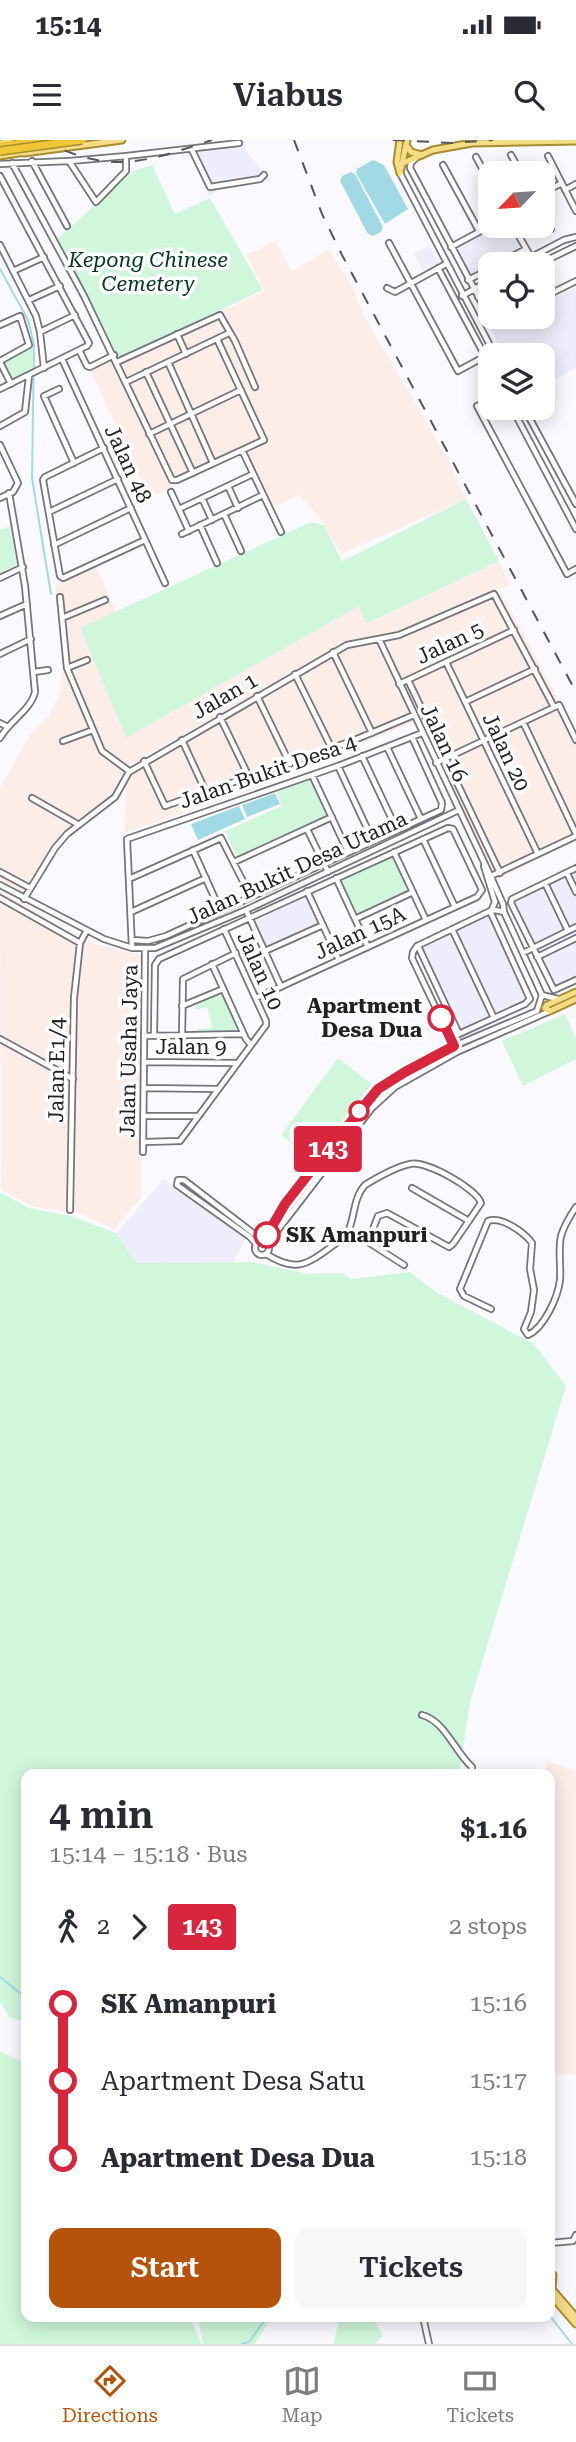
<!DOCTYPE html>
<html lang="en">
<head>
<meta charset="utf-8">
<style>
  :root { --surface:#fff; --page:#f7f7f7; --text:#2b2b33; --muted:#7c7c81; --line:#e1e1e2; --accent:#b45309 }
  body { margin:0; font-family:"Roboto Serif",serif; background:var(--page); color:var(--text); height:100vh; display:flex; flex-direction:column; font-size:26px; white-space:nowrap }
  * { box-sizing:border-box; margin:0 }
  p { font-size:23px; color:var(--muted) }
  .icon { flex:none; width:38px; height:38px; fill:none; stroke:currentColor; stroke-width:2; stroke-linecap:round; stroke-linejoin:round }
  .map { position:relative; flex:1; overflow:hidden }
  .side { position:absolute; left:21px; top:1629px; width:534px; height:553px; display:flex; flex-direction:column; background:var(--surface); border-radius:14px; box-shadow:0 4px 18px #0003 }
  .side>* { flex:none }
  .badge { padding:0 14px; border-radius:5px; font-size:24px; line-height:46px }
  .needle { width:46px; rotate:245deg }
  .tools { position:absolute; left:478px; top:21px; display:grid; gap:14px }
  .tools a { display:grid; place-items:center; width:77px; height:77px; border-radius:14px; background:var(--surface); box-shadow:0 4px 18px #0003; font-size:35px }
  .map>.badge { position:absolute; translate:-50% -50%; box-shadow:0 0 0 4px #fff }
  .legs { display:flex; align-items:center; gap:10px; height:77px; padding:0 28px; font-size:23px }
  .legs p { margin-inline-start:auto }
  .summary { display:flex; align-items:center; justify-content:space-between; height:119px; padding:0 28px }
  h1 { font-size:38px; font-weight:600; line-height:52px }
  .button { display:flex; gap:14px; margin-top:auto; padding:14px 28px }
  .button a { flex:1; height:80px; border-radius:14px; background:var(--accent); color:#fff; font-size:28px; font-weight:600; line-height:80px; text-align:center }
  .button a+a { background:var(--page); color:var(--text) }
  ul { padding:0 28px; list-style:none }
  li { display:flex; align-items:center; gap:24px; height:77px; font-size:26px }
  li i { display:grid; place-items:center; width:10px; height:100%; margin:0 9px; background:currentColor }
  li i::after { content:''; width:18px; height:18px; margin:-9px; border:5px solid; border-radius:50%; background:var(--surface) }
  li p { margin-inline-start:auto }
  li:first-child i { background:linear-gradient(#0000 50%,currentColor 0) }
  li:last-child i { background:linear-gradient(currentColor 50%,#0000 0) }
  .status { display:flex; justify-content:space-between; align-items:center; height:49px; padding:0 35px; background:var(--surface); direction:ltr }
  .status svg { height:19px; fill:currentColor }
  header { display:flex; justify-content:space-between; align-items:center; height:91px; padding:0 28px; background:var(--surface); font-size:32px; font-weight:600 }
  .tab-bar { display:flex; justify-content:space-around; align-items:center; height:98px; border-top:2px solid var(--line); background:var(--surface); font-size:19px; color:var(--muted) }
  .tab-bar a { display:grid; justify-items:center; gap:4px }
  .tab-bar .selected { color:var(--accent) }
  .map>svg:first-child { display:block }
  .built { fill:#ededfb }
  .industrial { fill:#fcede7 }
  .green { fill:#d0f7db }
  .water { fill:#a1dae5 }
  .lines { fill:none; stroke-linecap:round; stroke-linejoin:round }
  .stream { stroke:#a1dae5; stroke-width:2 }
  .minor-casing { stroke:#74747a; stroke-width:8 }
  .major-casing { stroke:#a78d2f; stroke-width:9 }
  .highway-casing { stroke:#a78d2f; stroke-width:10 }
  .minor { stroke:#fff; stroke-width:4.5 }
  .major { stroke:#f5dd86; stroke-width:5 }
  .highway { stroke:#efc735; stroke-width:7 }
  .rail { stroke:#555558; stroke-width:2; stroke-dasharray:12 12; stroke-linecap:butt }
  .highway-bridge-casing { stroke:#a78d2f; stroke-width:10; stroke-linecap:butt }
  .highway-bridge { stroke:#efc735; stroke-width:7 }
  .line-1-casing { stroke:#fff; stroke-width:16 }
  .line-1 { stroke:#d7263d; stroke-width:10 }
  .stop-1-dot { fill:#fff; stroke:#d7263d; stroke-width:3.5 }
  .labels { text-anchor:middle; stroke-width:7; stroke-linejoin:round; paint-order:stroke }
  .park-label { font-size:21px; font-style:italic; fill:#02371c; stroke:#fff }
  .street-label { font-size:21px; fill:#212124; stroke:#fff }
  .stop-label { font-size:21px; font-weight:bold; fill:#212124; stroke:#fff; text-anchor:end }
</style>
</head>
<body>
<div class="status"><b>15:14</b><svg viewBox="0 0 49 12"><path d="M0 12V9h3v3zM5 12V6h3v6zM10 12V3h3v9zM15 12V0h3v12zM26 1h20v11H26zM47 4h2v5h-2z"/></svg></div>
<header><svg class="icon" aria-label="menu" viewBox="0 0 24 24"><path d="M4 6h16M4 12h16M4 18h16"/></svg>Viabus<svg class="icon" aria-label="search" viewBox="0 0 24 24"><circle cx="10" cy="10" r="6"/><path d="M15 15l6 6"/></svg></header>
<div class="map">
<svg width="576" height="2204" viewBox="0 0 576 2204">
  <rect width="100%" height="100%" fill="#fafafe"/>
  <!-- built -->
  <path class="built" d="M244,1L246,3L245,10L271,41L218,51L209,56L189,13L194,8Z
    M490,84L515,86L528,109L501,124H490V130L468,142L449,106Z
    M430,106L440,126L425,134L414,113Z
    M576,147V228L543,246L542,215H504L490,188L514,177H542L543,163Z
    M576,730V837L556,846L552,845L513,759Z
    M307,755L320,783L265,808L253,780Z
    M493,773L533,857L532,865L459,900L417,810Z
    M164,1039L246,1099L233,1122L136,1123L116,1093Z"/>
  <!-- industrial -->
  <path class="industrial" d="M275,101L292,131L329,109L354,149L363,174L446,315L466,359L341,414L323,383L300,355L274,367L247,313L149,358L91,231L265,151L246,115Z
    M499,421L511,444L401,492L349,500L129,626L118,640L111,655L94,671L64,691L52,706L23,753L0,740V648L30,595L48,577L60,554L63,528L55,446L96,426L116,472L80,489L126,598L359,466L367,484Z
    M501,453L576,591V701L497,740L420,579L247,652L124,693L126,646L134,630L354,504L404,498Z
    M0,751L88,802L142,815V1057L114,1089L80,1074L31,1066L1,1050Z
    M547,1621L576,1631V1935L550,1933V1634H546Z"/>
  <!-- green -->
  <path class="green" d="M152,25L175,74L210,58L263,150L119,218L57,99L133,31Z
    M33,208L32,230L12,240L4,223Z
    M466,359L499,421L366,484L359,466L126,598L80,488L311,382L324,385L342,421Z
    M10,386L17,424L0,433V390Z
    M309,638L327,676L237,718L225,691L282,666L276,650Z
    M394,712L413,752L355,779L336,738Z
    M216,855L223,856L238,892L198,894L197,889L212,888L208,868L196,869L195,866Z
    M565,874L576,898V919L523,946L502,901Z
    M338,918L378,949L315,1023L281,995Z
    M0,1052L29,1068L71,1076L116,1093L136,1123L253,1122L308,1134L343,1133L351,1139L410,1132L436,1152L534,1204L566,1246L470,1562L459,1634H26V1882L9,1877L0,1862Z
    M0,1911L26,1924V2177H190L201,2203L200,2204H0Z
    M198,2177H272L255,2204H203Z
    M340,2177H372L383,2196L374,2204H333Z"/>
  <!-- water -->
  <path class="water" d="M373,20L384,25L408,69L385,84L356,33L357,29Z
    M351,32L355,34L383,87L381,92L373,96L368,94L340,41L342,36Z
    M275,653L280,664L247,677L242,665Z
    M239,666L245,679L198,700L191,684Z"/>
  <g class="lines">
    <!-- stream -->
    <path class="stream" d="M0,129L28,180L34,205L32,338L51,454
      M0,1837L26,1858
      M550,2176L572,2204
      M242,2204L249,2202L267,2177"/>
    <!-- minor casing -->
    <g class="minor-casing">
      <path id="minor" d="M192,10L210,47L260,39L264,35
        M511,15L521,33
        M548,16L576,71
        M476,17L490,43
        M415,19L411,23L410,28L493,184L506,177
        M32,21L67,86
        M70,21L126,16
        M12,23L84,156L172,340H177L264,300L217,199
        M0,24L69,21L96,62L126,31V16L239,3
        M443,25L479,91
        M400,33L495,215
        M0,36L89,203L87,206L0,249
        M565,50L576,44
        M542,53L562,43
        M542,74L551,89
        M513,86L531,117
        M389,103L458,231L493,212
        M0,105L36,176L40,192L44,228
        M451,107L490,86
        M498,124L526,109
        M518,124L564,100L576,97
        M539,124L576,106
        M438,128L485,216
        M13,131L44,117
        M468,140L490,129
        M387,148L395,152L446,124
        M462,156L490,140
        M478,157L490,150
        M542,158L576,141
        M29,160L60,146
        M0,185L20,176L29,205L0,221
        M40,192L75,175
        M177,194L186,214
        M79,210L87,226L90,227L114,215
        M62,219L165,443
        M0,222L11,244
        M117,222L220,175L235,201L255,247
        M168,222L213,323
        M146,232L193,333
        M126,242L229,193
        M59,249L44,256L74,323
        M490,260L477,266L567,434L576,429
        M512,268L576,389
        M524,268L576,364
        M0,286L25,272L29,236
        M149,294L241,250
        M0,305L18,343L13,352L0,358
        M104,308L45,337L43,340L60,436L63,438L145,400
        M242,310L281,392
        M228,346L238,368
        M171,352L189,391
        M202,358L212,380
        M179,369L253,334
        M49,372L118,339
        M224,374L241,411
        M200,385L217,423
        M182,394L263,355
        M54,405L131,368
        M0,438L23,427
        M60,457L67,528L102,611L129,631
        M0,476L27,464
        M62,478L105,460
        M379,499L491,737L503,764L504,772L542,855L558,859
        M333,512L372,593
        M0,514L31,499
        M446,522L538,714
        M67,528L87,520
        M34,532L48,530
        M295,534L332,609
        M408,540L500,733
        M399,544L514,490
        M257,556L290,624
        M465,562L535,529
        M220,577L249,637
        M523,582L576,694
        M0,583L6,586
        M0,598C9,581 31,570 35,552L25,446L9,353
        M182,600L206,652
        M63,601L93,590
        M387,607L421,679
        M362,616L397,690
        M144,621L165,666L352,601L414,575
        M436,623L559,565L576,600
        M338,626L373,701
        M312,635L348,712
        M32,658L79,685
        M307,689L328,732
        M423,699L455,767
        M193,710L220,770
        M394,712L426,780
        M234,722L332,677
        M484,726L495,762L491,771
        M576,728L512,759L511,763L554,850L576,840
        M0,732L30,748
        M567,733L576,752
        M491,736L576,696
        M336,738L368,807
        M129,739L221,698L251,757
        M545,743L568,791
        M0,745L104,799L132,808H155L246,770L459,670
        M307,751L339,820
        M0,758L80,803
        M24,759L55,708L67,694L115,657L129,632L347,505L399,495L494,454L554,567
        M246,770L281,847
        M131,772L206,738
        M355,779L413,752
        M452,789L494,878
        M132,800L148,801L166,796L441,670L442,663L412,597
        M417,806L413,812L412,818L451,900
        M417,806L490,771L495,770L504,772
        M418,806L459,894
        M132,808L127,699L338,626L422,593
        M265,811L323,785
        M523,813L576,787
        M537,817L576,798
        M212,824L246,899L251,905
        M182,866L223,849
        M537,871L542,855
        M144,896L243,894
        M154,896L155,825L159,819L448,688L453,689L482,750L477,757L256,858
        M182,896L183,839L236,813
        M450,898L525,864L530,859L490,771
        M0,899L73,939
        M144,922L237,923
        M144,948L217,949
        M144,976H197
        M144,1002L180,1001L266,885V881L224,789
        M143,1012L145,810
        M412,1048L469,1081
        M70,1070L74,858L80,803L86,792
        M263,1100L285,1064L339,994L378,949L405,931L454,906L537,871
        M255 1108a7 7 0 1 1 14 0a7 7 0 1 1-14 0Z
        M268,1103L372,968L395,947L457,912L550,871
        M256,1104L250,1097L177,1045L178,1040H184L262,1100
        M266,1114C295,1132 305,1126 331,1107C337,1102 345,1098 348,1092C355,1077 353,1058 365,1045C378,1037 396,1027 410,1024C426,1020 477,1049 481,1063L453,1104L449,1107L387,1073L378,1076L368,1102L404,1125
        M491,1169L464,1156L460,1149L488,1081C501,1076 524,1092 532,1103L530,1129L534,1150L531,1172L524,1189L528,1195C544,1188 558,1157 560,1140C561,1125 558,1110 561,1096C564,1086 570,1076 576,1067
        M422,1575C445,1581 455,1612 472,1627L471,1634
        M550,2103L573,2101L576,2095
        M423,2177L429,2204"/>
    </g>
    <!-- major casing -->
    <g class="major-casing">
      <path id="major" d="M1,3L10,0
        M406,5L411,12L422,15
        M24,13L122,0
        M0,16L25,12
        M403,23L433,10L472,3L576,1
        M400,33L407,0
        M400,33L397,22L400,0
        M576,852L547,865L545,868L550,871L576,859
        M550,2147L576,2177
        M552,2149L553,2135
        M550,2154L576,2184"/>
    </g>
    <!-- highway casing -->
    <g class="highway-casing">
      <path id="highway" d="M0,6L44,0"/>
    </g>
    <!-- minor -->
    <use href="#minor" class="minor"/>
    <!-- major -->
    <use href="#major" class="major"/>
    <!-- highway -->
    <use href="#highway" class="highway"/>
    <!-- rail -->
    <path class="rail" d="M43,0C110,36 145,22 212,0
      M294,0L322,74L342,115L576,552
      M393,0L452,3L493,0"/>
    <!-- highway-bridge casing -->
    <g class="highway-bridge-casing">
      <path id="highway-bridge" d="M0,11L82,0"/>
    </g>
    <!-- highway-bridge -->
    <use href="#highway-bridge" class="highway-bridge"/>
  </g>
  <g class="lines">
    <!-- line-1 casing -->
    <g class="line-1-casing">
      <path id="line-1" d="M267,1095L285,1064L310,1032L378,949L405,932L454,906L441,878"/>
    </g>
    <!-- line-1 -->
    <use href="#line-1" class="line-1"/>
  </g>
  <!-- markers -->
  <g class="stop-1-dot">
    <circle cx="441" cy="878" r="12"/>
    <circle cx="359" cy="971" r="9"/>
    <circle cx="267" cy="1095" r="12"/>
  </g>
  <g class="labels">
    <!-- park labels -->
    <g class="park-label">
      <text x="148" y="127">Kepong Chinese<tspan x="148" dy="24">Cemetery</tspan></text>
    </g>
    <!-- street labels -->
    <g class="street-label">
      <text transform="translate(128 324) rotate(65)" y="7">Jalan 48</text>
      <text transform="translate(450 503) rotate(-25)" y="7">Jalan 5</text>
      <text transform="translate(225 556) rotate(-30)" y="7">Jalan 1</text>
      <text transform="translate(444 603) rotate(65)" y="7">Jalan 16</text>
      <text transform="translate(506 612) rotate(65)" y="7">Jalan 20</text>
      <text transform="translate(268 632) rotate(-19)" y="7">Jalan Bukit Desa 4</text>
      <text transform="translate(297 728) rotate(-25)" y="7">Jalan Bukit Desa Utama</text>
      <text transform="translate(360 793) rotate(-25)" y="7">Jalan 15A</text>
      <text transform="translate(260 831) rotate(66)" y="7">Jalan 10</text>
      <text x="191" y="914">Jalan 9</text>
      <text transform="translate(129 911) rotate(-89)" y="7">Jalan Usaha Jaya</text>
      <text transform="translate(57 930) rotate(-89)" y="7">Jalan E1/4</text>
    </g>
    <!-- stop labels -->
    <g class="stop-label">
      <text x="422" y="873">Apartment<tspan x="422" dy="24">Desa Dua</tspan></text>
      <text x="286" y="1102" text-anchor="start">SK Amanpuri</text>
    </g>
  </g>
</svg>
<div class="tools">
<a><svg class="needle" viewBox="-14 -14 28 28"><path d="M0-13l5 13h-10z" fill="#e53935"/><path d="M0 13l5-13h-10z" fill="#7c7c81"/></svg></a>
<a><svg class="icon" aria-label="locate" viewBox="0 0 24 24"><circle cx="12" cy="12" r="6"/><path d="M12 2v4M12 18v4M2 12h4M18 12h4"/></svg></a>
<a><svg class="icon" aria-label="layers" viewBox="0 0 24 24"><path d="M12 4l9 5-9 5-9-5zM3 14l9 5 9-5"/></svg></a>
</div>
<b class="badge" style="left:328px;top:1009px;background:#d7263d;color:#fff">143</b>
<section class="side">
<div class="summary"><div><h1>4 min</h1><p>15:14 – 15:18 · Bus</p></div><b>$1.16</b></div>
<div class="legs"><svg class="icon" aria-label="walk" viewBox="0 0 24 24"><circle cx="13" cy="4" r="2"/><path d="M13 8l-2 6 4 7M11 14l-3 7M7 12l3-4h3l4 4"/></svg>2<svg class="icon" aria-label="forward" viewBox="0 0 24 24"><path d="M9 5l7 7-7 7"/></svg><b class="badge" style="background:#d7263d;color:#fff">143</b><p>2 stops</p></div>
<ul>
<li><i style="color:#d7263d"></i><b>SK Amanpuri</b><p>15:16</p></li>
<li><i style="color:#d7263d"></i><span>Apartment Desa Satu</span><p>15:17</p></li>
<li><i style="color:#d7263d"></i><b>Apartment Desa Dua</b><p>15:18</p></li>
</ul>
<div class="button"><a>Start</a><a>Tickets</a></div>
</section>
</div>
<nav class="tab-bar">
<a class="selected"><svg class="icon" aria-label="directions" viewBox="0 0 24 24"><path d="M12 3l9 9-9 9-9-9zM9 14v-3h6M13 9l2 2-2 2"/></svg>Directions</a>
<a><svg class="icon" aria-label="map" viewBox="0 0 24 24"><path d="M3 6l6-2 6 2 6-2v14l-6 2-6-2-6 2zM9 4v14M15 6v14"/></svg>Map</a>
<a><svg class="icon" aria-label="tickets" viewBox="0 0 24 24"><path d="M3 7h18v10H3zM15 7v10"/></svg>Tickets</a>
</nav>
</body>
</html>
